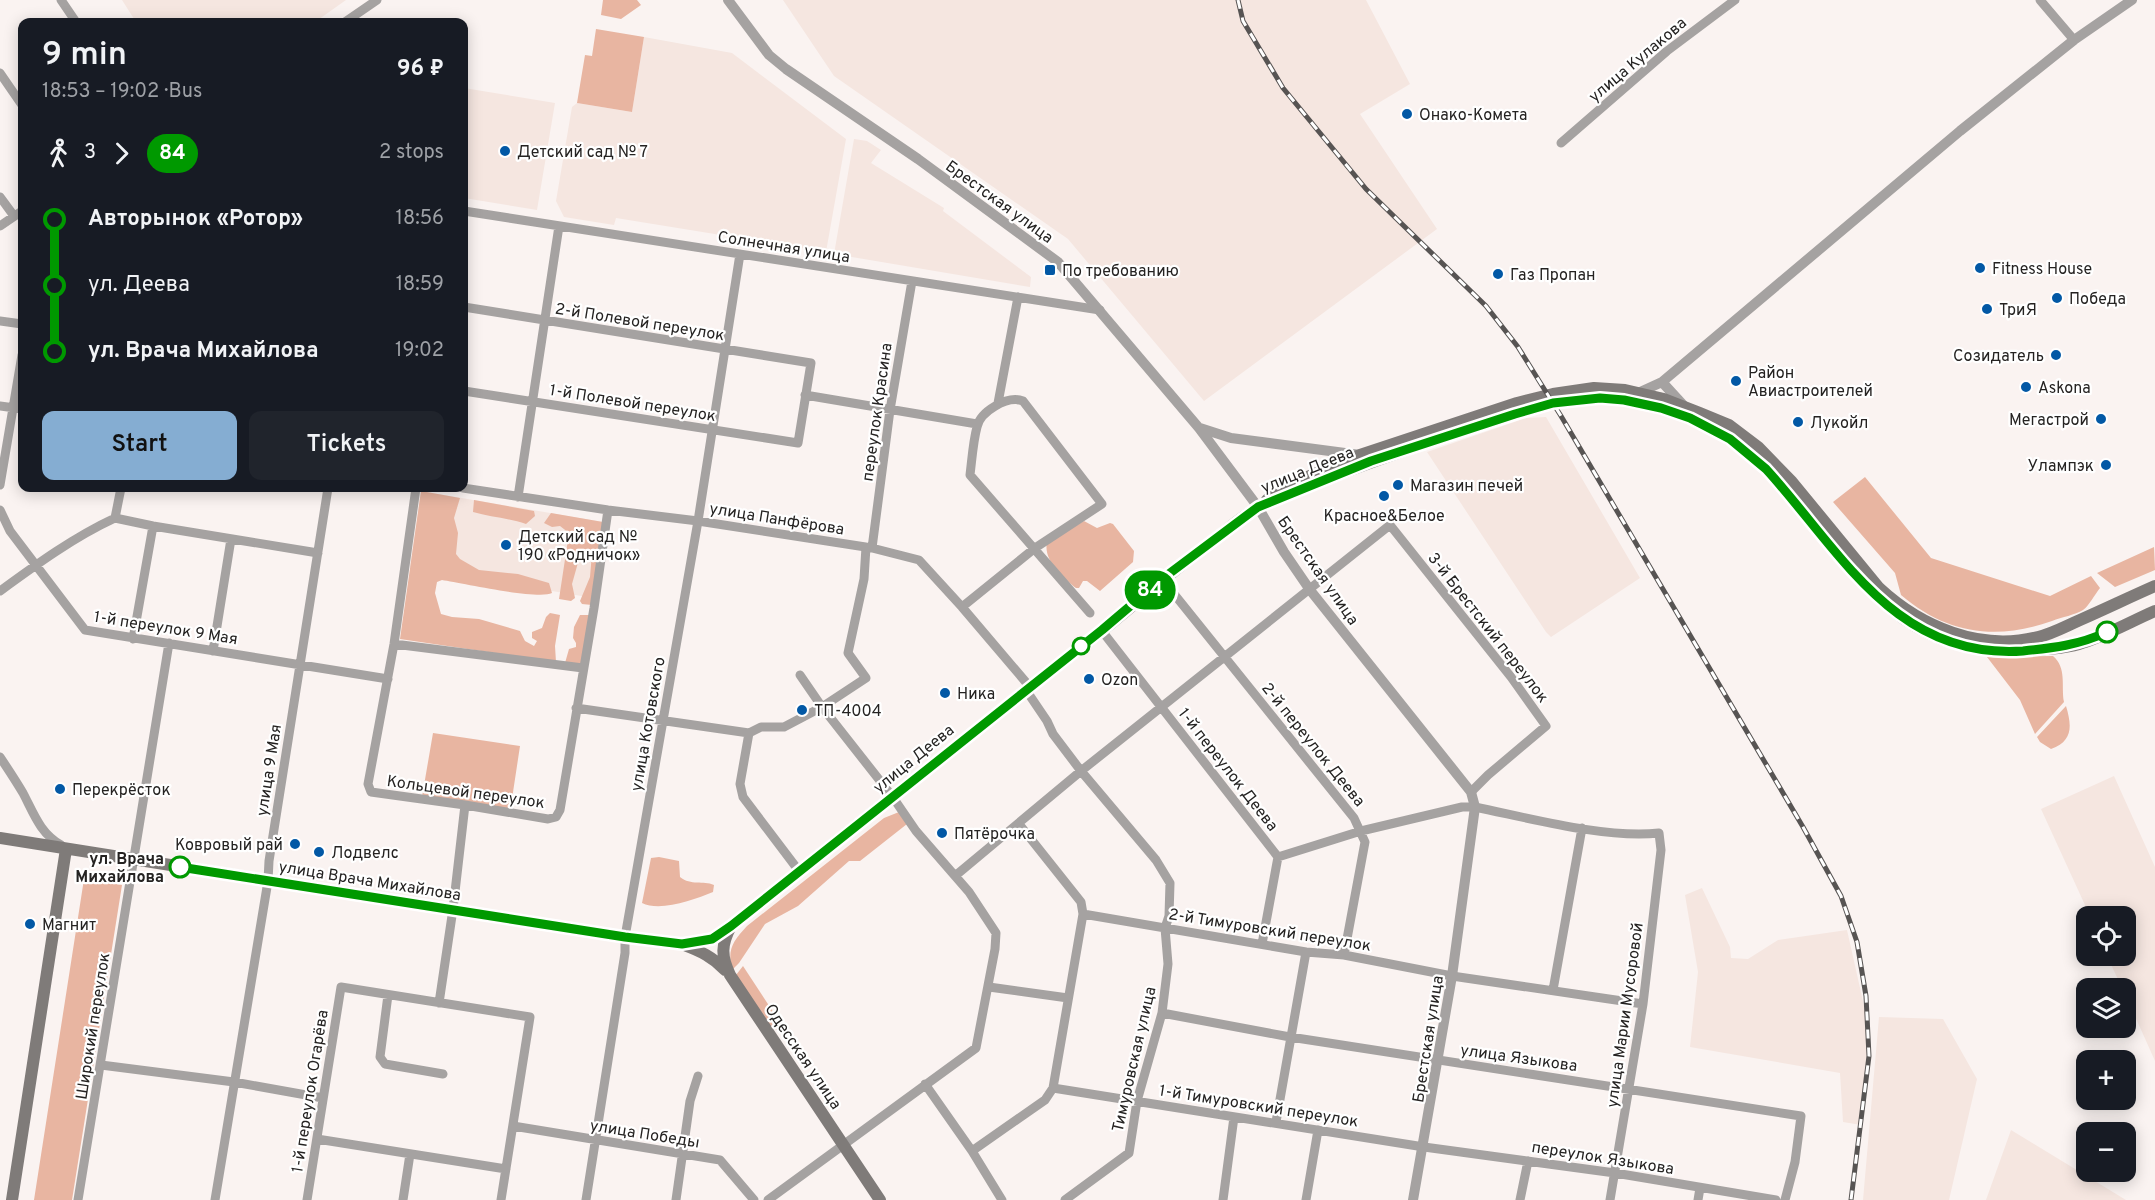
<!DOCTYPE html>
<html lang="en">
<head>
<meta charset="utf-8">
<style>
  :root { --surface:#171b24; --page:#20242c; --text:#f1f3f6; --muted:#9ea1a6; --accent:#85add2 }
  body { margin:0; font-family:Overpass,sans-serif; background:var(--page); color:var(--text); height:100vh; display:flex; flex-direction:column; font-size:22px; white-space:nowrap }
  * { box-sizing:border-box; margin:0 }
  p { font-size:20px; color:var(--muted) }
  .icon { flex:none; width:33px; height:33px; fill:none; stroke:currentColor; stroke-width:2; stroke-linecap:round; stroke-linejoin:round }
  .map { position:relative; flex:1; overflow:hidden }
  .sheet { position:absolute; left:18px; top:18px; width:450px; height:474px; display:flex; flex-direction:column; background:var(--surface); border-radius:12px; box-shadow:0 3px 15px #0003 }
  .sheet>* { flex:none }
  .badge { padding:0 12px; border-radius:20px; font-size:21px; line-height:39px }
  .controls { position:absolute; left:2076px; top:906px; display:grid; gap:12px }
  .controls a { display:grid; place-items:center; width:60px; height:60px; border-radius:12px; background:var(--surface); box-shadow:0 3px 15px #0003; font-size:30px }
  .map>.badge { position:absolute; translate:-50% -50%; box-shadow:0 0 0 3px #fff }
  .legs { display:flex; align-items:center; gap:9px; height:66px; padding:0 24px; font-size:20px }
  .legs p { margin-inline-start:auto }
  .overview { display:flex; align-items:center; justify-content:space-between; height:102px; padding:0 24px }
  h1 { font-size:33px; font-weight:600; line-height:45px }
  .action { display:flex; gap:12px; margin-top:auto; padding:12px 24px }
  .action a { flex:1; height:69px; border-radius:12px; background:var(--accent); color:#111; font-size:24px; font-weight:600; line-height:69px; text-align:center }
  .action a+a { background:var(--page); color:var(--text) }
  ul { padding:0 24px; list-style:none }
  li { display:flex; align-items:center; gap:21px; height:66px; font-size:22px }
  li i { display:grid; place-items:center; width:9px; height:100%; margin:0 8px; background:currentColor }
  li i::after { content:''; width:15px; height:15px; margin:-8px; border:4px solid; border-radius:50%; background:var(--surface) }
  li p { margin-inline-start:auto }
  li:first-child i { background:linear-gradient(#0000 50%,currentColor 0) }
  li:last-child i { background:linear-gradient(currentColor 50%,#0000 0) }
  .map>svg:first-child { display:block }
  .built { fill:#f5e6e0 }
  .green { fill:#e8b5a1 }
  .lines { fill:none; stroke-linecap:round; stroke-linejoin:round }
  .minor { stroke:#a5a2a1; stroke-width:9 }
  .tertiary { stroke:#a5a2a1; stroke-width:10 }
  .secondary { stroke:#7f7b79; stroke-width:12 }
  .rail-casing { stroke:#575453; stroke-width:5 }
  .rail { stroke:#fff; stroke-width:3; stroke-dasharray:9; stroke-linecap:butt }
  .line-1-casing { stroke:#fff; stroke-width:14 }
  .line-1 { stroke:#090; stroke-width:9 }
  .poi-dot { fill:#0258a5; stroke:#fff; stroke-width:2 }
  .stop-1-dot { fill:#fff; stroke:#090; stroke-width:3 }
  .labels { text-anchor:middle; stroke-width:4.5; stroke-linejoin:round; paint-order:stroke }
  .street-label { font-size:16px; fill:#252322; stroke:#fff }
  .poi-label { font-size:16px; fill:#252322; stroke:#fff; text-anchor:start }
  .stop-label { font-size:16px; font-weight:bold; fill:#252322; stroke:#fff; text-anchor:end }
</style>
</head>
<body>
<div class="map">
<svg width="2155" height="1200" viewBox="0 0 2155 1200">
  <rect width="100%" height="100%" fill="#faf3f1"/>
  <!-- built -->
  <path class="built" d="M122,0H346L315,22H136Z
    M783,0H1366L1410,84L1360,114L1437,229L1204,401L1068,239L834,76Z
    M644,37L732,53L846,139L826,252L616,218L614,225L564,217L556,201L572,107L577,103L632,112Z
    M464,88L555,103L537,210L464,198Z
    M854,139L867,141L881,150L871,163L944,208L943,211L1031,277L1030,287L834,254Z
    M1546,417L1640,578L1551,637L1546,632L1427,452L1526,418Z
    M421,491L603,522L593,598L410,567Z
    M2114,776L2155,867V1061L2126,996V988H2122L2107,956H2126V916H2090L2041,809Z
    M1702,888L1730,947L1731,958L1748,959L1778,940L1847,930L1869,1028L1861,1125L1843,1122L1840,1073L1690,1047L1698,972L1685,895Z
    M1879,1017L1943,1019L1977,1079L1949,1200H1863Z
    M2011,1130L2126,1200H1986Z"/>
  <!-- green -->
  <path class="green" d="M603,0H637L641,5L621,19L601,15Z
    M596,29L644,37L632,112L577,103L585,55L592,56Z
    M1865,477L1931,558L2050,596L2091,576L2100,588C2095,594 2089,606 2083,610C2075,615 2062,617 2052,621C1996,641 1947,634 1901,595L1895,573L1833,502Z
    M421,491L460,498L454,518L458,533L456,554L460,559L479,570L518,574L549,583L552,593C538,600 461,583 442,580L437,582L435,593L441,614L452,617L479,619L520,631L525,641L534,646L537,641L532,638V632L542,628L546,617L550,613L560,615L555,646L556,662L400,639Z
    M474,500L534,511L535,516L526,524C509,518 490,517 473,512Z
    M551,513L603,522L592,605L582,604L580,601L590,577L592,553L581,552L572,584L575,598L571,601L559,599L569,533L560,526L552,527L544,523Z
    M1084,521L1097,528L1110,523L1113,524L1134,551L1133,562L1100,591L1087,581H1083L1079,588H1076C1062,577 1043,560 1047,542Z
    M2154,547L2155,570L2115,587L2097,573Z
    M580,615H590L583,666L565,663L569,649L576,647V643L573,638L574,627Z
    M2053,656C2067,668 2061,686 2064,702L2035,734L2020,700L1987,657Z
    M2066,706C2072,726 2073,741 2051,749L2040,742L2037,737Z
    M433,733L520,746L510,812L422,797Z
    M899,812L907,824L860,861H849L798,906L765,924L739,963L732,970C727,949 733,941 747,926L884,818Z
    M659,857L679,861L680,877C691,886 703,880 714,885L713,892C694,900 660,912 642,903L651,858Z
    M84,879L122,885L72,1200H34Z
    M743,966L783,1027L778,1030L771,1028L736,975Z"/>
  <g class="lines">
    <!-- minor -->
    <path class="minor" d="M61,0L76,22
      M2040,0L2074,40
      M345,22L377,0
      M0,73L22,105
      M1561,143L1667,51L1735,0
      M0,197L14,216
      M464,211L1100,310
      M0,226L22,211
      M464,307L811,363L798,443L464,391
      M0,321L22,324
      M805,395L977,424
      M998,403L1018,297
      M0,406L22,409
      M0,485L22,355
      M416,488L394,644L368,784L371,792L465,805L548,819L556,817L560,810L594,608L608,510
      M463,488L608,510L698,521L872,548L919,560L962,607L1030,687
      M518,497L559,226
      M0,510L10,531L85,630L388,679
      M115,518L153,526L318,553
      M115,518L121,488
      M872,548L890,410L912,281
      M1162,579L1354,818L1365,842L1344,955
      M0,591C37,564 74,537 115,518
      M962,607L1035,548L1102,504L1023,401C1007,395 980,412 977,427C973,442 972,459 970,475L1090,613
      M1102,631L1278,857L1262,944
      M133,639L153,526
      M394,644L583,668
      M213,651L231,539
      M1026,690L1047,721L1053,734L1081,771L1156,860L1170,883L1169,916L1165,928L1168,964L1162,1013L1137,1101L1129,1153L1065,1200
      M576,708L749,733
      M749,733L761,727H784L822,707L866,678L848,653L864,579L866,547
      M749,733L740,784L743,797L799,871
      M0,757C8,769 16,781 23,793C34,814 40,833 61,845
      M1278,857L1361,831L1462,807H1475C1529,818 1606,839 1659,833L1661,850L1643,1004L1610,1200
      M955,876L1081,771L1390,525L1511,677L1546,726L1488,775L1471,792
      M1083,914L1306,952L1344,955L1452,976L1643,1004
      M989,987L1068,998
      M1553,990L1582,828
      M388,995L380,1057L385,1064L443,1074
      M439,1003L453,909L465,805
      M1162,1013L1290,1037L1801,1116L1795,1162L1785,1200
      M101,1065L234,1082L323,1098
      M925,1084L972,1151L1002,1200
      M1053,1088L1424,1147L1615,1173L1776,1200
      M1276,1122L1306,952
      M513,1126L720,1160L754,1200
      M317,1139L506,1169
      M972,1151L1045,1100L1053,1088L1083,914L1081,902L1019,824
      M78,1200L169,643
      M215,1200L268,881L269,861L328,488
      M307,1200L341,987L530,1017L501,1200
      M403,1200L410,1154
      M586,1200L625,953V937L698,521L740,254
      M676,1200L690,1101L698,1076
      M768,1200L976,1048L995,949L996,933L969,892L916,831L892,796L822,707L800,675
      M1223,1200L1234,1117
      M1306,1200L1318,1130
      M1520,1200L1528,1161
      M1698,1200L1700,1188"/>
    <!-- tertiary -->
    <path class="tertiary" d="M728,0L769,55L786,69L918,159L1058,262L1199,428L1258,507L1284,552L1310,590L1471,792L1475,807L1452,976L1413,1200
      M1662,382L1684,406
      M1638,393L1662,382L1960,131L2074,40L2132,0
      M1200,428L1231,438L1360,455"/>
    <!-- secondary -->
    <path class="secondary" d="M1267,500L1281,488L1360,455L1517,403L1553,394L1594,388L1625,390L1664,399L1700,413L1729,425L1758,447L1792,482L1879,588C1921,627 1980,652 2038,637C2052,634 2066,626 2080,620C2105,609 2130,597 2155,586
      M0,838L625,937L682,944L712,939L731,926C854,826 979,728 1103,630C1140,600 1176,568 1215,539C1228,529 1241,517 1256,509C1270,500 1287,496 1303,489C1352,468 1402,451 1454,434C1501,418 1551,397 1601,398C1662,399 1726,428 1768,471C1848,554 1890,661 2027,650C2046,649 2067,649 2085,642C2109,634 2132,621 2155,611
      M731,926C721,945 721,956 730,975L880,1200
      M684,945C700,951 713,957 725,970
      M12,1200L66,849"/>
    <!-- rail casing -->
    <g class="rail-casing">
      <path id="rail" d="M1238,0L1243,21L1283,88L1366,189L1486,306L1518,347L1561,416L1803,827L1841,896L1857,942L1866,996L1869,1056L1851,1200"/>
    </g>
    <!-- rail -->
    <use href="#rail" class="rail"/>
  </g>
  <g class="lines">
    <!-- line-1 casing -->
    <g class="line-1-casing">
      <path id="line-1" d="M180,867L625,937L682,944L712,939L731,926L1102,630L1162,579L1258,507L1371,461L1515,414L1553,403L1600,398L1624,400L1661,408L1690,418L1730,439L1766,469C1840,550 1895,660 2023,651C2053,648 2079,645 2107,632"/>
    </g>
    <!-- line-1 -->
    <use href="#line-1" class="line-1"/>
  </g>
  <!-- markers -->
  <g class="poi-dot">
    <circle cx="1407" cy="114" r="6"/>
    <circle cx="505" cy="151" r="6"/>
    <circle cx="1980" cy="268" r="6"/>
    <rect x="1044" y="264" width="12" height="12" rx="3"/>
    <circle cx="1498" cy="274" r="6"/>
    <circle cx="2057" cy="298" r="6"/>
    <circle cx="1987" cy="309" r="6"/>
    <circle cx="2056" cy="355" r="6"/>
    <circle cx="1736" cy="381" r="6"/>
    <circle cx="2026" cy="387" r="6"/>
    <circle cx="2101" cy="419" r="6"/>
    <circle cx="1798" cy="422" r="6"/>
    <circle cx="2106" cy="465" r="6"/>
    <circle cx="1398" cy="485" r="6"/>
    <circle cx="1384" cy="496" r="6"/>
    <circle cx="506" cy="545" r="6"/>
    <circle cx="1089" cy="679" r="6"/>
    <circle cx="945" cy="693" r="6"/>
    <circle cx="802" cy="710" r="6"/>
    <circle cx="60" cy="789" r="6"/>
    <circle cx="942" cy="833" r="6"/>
    <circle cx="295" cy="844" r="6"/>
    <circle cx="319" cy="852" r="6"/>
    <circle cx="30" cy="924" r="6"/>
  </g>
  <g class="stop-1-dot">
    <circle cx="2107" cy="632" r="10"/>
    <circle cx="1081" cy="646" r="8"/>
    <circle cx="180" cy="867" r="10"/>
  </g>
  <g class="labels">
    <!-- street labels -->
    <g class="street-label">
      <text transform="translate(1637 59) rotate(-40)" y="6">улица Кулакова</text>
      <text transform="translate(1000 201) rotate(36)" y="6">Брестская улица</text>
      <text transform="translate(784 246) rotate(9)" y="6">Солнечная улица</text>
      <text transform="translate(640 321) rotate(9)" y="6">2-й Полевой переулок</text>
      <text transform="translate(633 402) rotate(9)" y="6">1-й Полевой переулок</text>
      <text transform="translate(876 412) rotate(-82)" y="6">переулок Красина</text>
      <text transform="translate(1307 469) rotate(-22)" y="6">улица Деева</text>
      <text transform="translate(777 518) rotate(9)" y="6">улица Панфёрова</text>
      <text transform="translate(1319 570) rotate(55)" y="6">Брестская улица</text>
      <text transform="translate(166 627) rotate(9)" y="6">1-й переулок 9 Мая</text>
      <text transform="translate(1489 627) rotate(52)" y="6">3-й Брестский переулок</text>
      <text transform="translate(647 724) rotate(-80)" y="6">улица Котовского</text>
      <text transform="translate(1314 744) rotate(51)" y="6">2-й переулок Деева</text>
      <text transform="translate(913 758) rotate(-39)" y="6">улица Деева</text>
      <text transform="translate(1229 769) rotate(52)" y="6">1-й переулок Деева</text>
      <text transform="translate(268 770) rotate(-81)" y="6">улица 9 Мая</text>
      <text transform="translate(466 791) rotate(8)" y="6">Кольцевой переулок</text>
      <text transform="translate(370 880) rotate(9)" y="6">улица Врача Михайлова</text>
      <text transform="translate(1270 929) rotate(9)" y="6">2-й Тимуровский переулок</text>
      <text transform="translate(1624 1015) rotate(-82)" y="6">улица Марии Мусоровой</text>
      <text transform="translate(92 1026) rotate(-81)" y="6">Широкий переулок</text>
      <text transform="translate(1427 1039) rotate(-81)" y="6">Брестская улица</text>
      <text transform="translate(804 1056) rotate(56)" y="6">Одесская улица</text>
      <text transform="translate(1519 1057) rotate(8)" y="6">улица Языкова</text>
      <text transform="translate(1133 1059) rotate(-77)" y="6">Тимуровская улица</text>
      <text transform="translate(309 1091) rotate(-81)" y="6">1-й переулок Огарёва</text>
      <text transform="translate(1259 1105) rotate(9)" y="6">1-й Тимуровский переулок</text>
      <text transform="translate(645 1133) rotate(9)" y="6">улица Победы</text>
      <text transform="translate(1603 1157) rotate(9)" y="6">переулок Языкова</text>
    </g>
    <!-- poi labels -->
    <g class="poi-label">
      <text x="1419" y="120">Онако-Комета</text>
      <text x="517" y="157">Детский сад № 7</text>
      <text x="1992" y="274">Fitness House</text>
      <text x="1062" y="276">По требованию</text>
      <text x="1510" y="280">Газ Пропан</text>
      <text x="2069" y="304">Победа</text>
      <text x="1999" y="315">ТриЯ</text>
      <text x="2044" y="361" text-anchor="end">Созидатель</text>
      <text x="1748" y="378">Район<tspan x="1748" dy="18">Авиастроителей</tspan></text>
      <text x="2038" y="393">Askona</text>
      <text x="2089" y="425" text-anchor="end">Мегастрой</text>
      <text x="1810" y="428">Лукойл</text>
      <text x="2094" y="471" text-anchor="end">Улампэк</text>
      <text x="1410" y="491">Магазин печей</text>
      <text x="1384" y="521" text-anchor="middle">Красное&amp;Белое</text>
      <text x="518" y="542">Детский сад №<tspan x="518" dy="18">190 «Родничок»</tspan></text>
      <text x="1101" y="685">Ozon</text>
      <text x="957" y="699">Ника</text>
      <text x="814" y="716">ТП-4004</text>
      <text x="72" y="795">Перекрёсток</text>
      <text x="954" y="839">Пятёрочка</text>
      <text x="283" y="850" text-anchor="end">Ковровый рай</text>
      <text x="331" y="858">Лодвелс</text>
      <text x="42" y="930">Магнит</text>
    </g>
    <!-- stop labels -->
    <g class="stop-label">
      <text x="164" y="864">ул. Врача<tspan x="164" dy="18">Михайлова</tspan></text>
    </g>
  </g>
</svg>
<div class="controls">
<a><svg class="icon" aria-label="locate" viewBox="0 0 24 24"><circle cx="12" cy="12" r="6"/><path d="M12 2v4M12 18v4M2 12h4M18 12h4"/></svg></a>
<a><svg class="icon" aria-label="layers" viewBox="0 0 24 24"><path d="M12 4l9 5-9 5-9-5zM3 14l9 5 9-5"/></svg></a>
<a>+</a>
<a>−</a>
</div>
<b class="badge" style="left:1150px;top:590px;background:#090;color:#fff">84</b>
<section class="sheet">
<div class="overview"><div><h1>9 min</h1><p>18:53 – 19:02 · Bus</p></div><b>96 ₽</b></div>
<div class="legs"><svg class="icon" aria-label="walk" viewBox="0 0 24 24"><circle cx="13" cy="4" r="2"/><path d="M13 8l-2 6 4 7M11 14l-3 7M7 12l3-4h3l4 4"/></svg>3<svg class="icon" aria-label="forward" viewBox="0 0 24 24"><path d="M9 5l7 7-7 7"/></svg><b class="badge" style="background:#090;color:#fff">84</b><p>2 stops</p></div>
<ul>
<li><i style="color:#090"></i><b>Авторынок «Ротор»</b><p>18:56</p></li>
<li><i style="color:#090"></i><span>ул. Деева</span><p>18:59</p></li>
<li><i style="color:#090"></i><b>ул. Врача Михайлова</b><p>19:02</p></li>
</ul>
<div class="action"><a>Start</a><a>Tickets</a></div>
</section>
</div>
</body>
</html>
